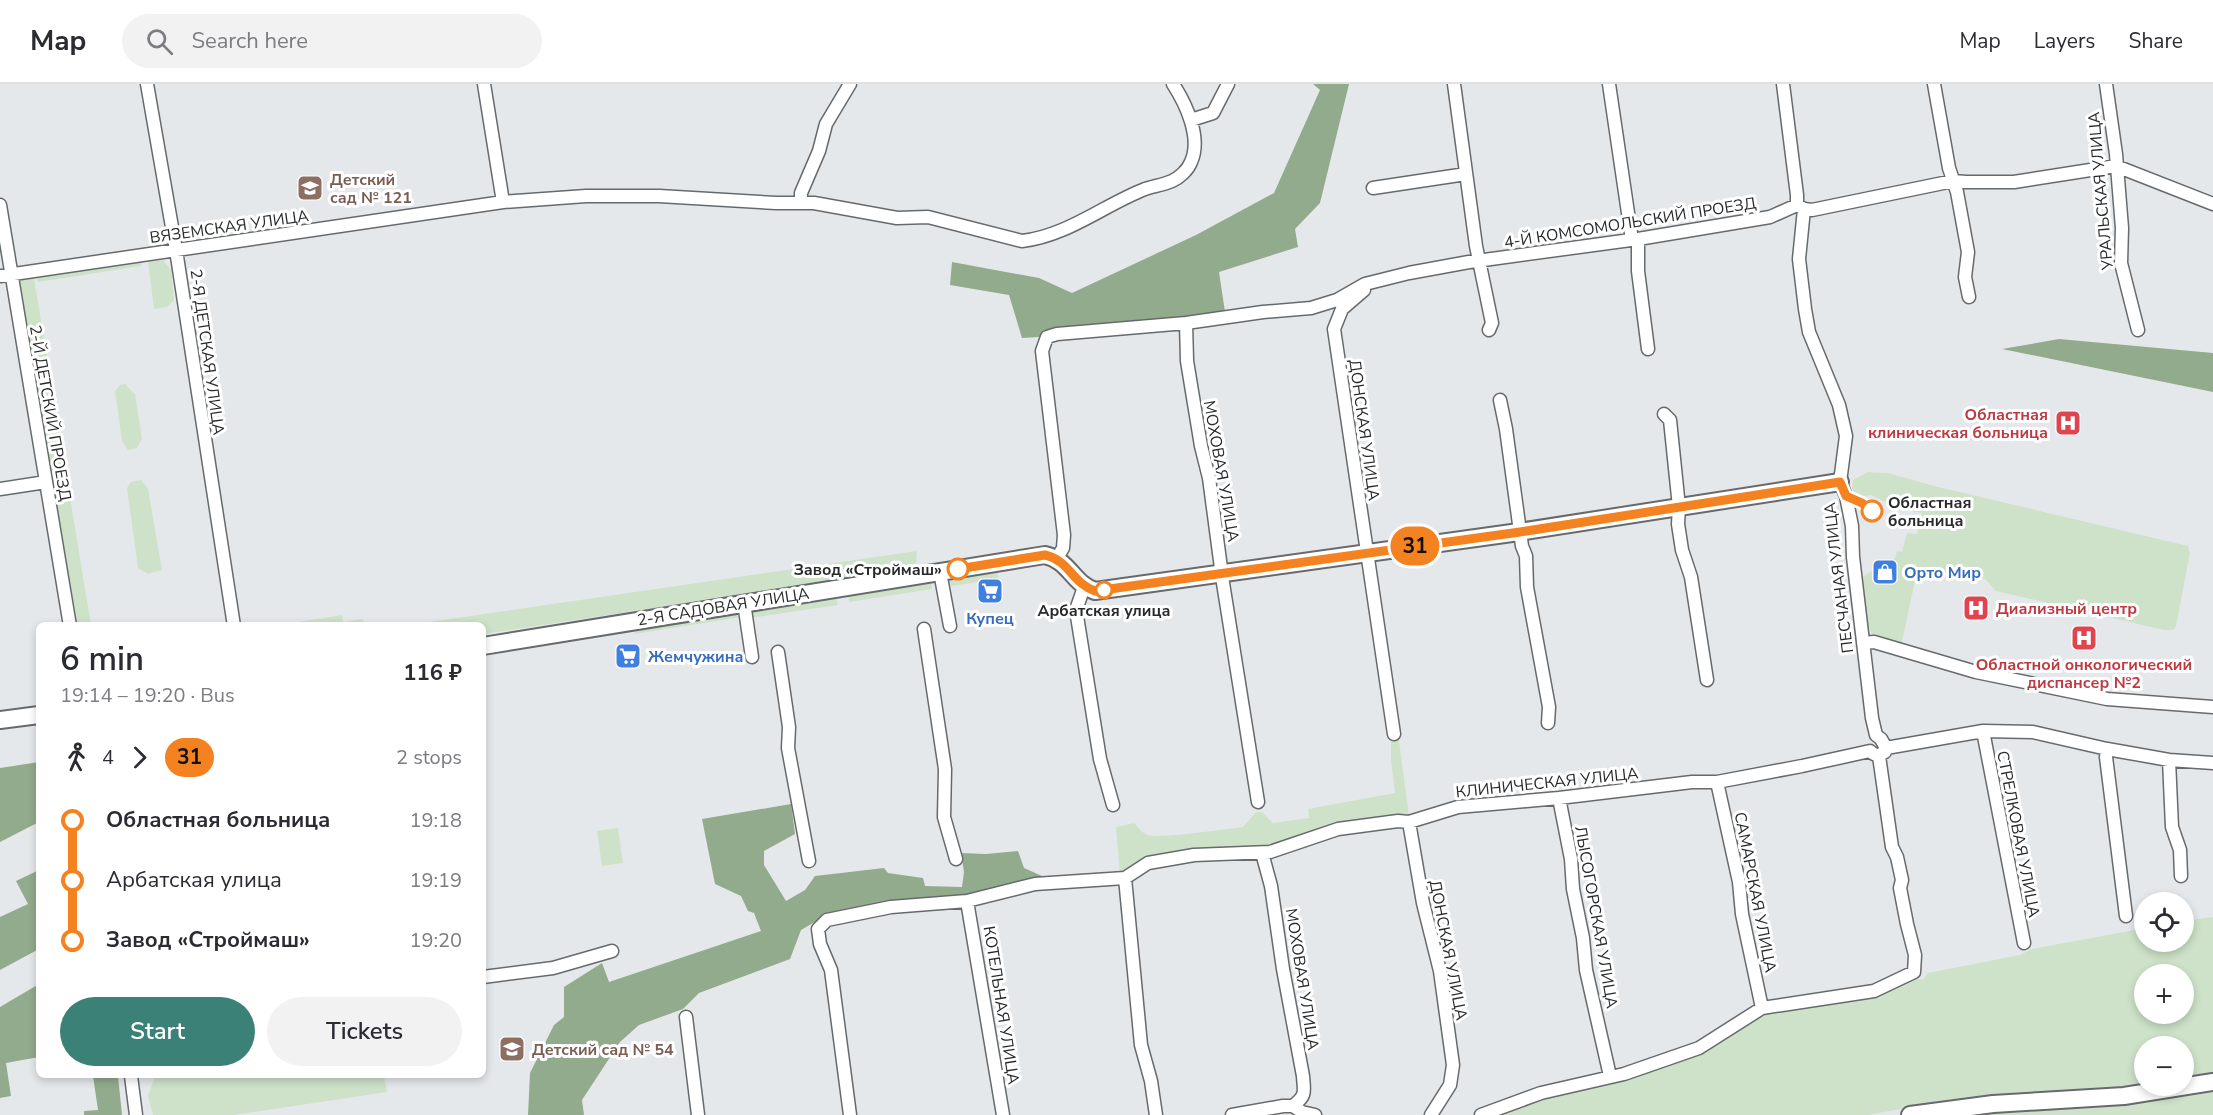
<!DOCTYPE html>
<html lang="en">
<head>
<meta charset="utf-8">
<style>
  :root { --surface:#fff; --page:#f2f2f3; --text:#2b2b33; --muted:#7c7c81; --line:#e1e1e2; --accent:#3b8177 }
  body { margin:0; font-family:"Nunito Sans",sans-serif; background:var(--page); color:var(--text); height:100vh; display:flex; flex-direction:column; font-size:22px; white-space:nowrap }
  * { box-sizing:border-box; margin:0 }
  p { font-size:20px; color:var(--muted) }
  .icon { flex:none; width:33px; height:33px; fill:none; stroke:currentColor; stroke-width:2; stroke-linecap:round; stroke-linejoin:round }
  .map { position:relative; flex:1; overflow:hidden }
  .side { position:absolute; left:36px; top:538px; width:450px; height:456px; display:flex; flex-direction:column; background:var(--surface); border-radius:9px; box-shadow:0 3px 9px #0003 }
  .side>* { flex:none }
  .badge { padding:0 12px; border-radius:20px; font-size:21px; line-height:39px }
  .buttons { position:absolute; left:2134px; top:808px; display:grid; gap:12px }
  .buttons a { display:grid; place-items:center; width:60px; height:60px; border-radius:50%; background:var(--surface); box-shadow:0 3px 9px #0003; font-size:30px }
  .map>.badge { position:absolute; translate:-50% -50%; box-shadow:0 0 0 3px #fff }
  .legs { display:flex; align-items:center; gap:9px; height:66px; padding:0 24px; font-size:20px }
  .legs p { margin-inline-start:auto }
  .headline { display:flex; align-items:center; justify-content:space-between; height:102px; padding:0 24px }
  h1 { font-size:33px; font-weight:600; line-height:45px }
  .action { display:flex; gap:12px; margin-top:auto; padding:12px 24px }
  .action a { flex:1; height:69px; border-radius:36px; background:var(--accent); color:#fff; font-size:24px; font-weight:600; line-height:69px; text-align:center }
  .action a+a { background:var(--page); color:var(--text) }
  ul { padding:0 24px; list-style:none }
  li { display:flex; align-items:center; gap:21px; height:60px; font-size:22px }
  li i { display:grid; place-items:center; width:9px; height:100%; margin:0 8px; background:currentColor }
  li i::after { content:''; width:15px; height:15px; margin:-8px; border:4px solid; border-radius:50%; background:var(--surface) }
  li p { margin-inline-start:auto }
  li:first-child i { background:linear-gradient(#0000 50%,currentColor 0) }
  li:last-child i { background:linear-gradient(currentColor 50%,#0000 0) }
  header { display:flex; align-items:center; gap:36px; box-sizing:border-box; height:84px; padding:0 30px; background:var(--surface); border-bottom:2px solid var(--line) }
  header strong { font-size:28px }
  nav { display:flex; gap:33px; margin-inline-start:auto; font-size:21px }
  .search { width:420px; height:54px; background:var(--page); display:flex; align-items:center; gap:15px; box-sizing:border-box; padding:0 21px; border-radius:33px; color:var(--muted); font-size:22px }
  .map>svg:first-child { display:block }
  .green { fill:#cde2c8; fill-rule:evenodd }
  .forest { fill:#92ab8c }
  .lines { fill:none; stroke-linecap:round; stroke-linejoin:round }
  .street-casing { stroke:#676a6c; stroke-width:15 }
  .secondary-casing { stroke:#676a6c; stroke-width:20 }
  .street { stroke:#fff; stroke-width:12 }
  .secondary { stroke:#fff; stroke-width:16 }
  .line-1-casing { stroke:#fff; stroke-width:14 }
  .line-1 { stroke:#f58220; stroke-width:9 }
  .stop-1-dot { fill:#fff; stroke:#f58220; stroke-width:3 }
  .labels { text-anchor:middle; stroke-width:6; stroke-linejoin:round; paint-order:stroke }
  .education-label { font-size:16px; font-weight:bold; fill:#785e54; stroke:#fff; text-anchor:start }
  .street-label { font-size:16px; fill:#28292a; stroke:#fff }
  .health-label { font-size:16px; font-weight:bold; fill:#be3a42; stroke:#fff; text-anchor:end }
  .stop-label { font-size:16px; font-weight:bold; fill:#28292a; stroke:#fff; text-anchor:start }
  .shop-label { font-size:16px; font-weight:bold; fill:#366cbe; stroke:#fff; text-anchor:start }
</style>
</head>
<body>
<header>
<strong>Map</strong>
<div class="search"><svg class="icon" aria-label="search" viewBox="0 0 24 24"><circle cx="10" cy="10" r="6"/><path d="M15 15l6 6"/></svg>Search here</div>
<nav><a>Map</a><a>Layers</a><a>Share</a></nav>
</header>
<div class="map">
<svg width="2213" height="1031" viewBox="0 0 2213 1031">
  <rect width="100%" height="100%" fill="#e5e8eb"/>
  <!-- green -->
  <path class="green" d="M163,176L171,186L174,216L167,223L154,225L148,177Z
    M141,178V182L38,198L37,193Z
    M34,194L91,541H76L20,196Z
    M125,300L135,310L142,355L137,364L128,366L122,357L115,307L120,301Z
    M1868,388L1888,389L1934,402L2188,462L2190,469L2176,542L2173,546H2164L1996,507L1985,495L1918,483L1901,562L1873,553L1867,538L1862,493L1895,474L1897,467L1902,468L1907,449L1917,450L1922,429L1900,425L1871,411L1857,413L1852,405L1853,396Z
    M141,396L148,405L162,486L148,490L138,484L127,404L131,398Z
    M917,467L916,481L911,485L483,550V542H416L415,540Z
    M997,486L999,495L951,502L949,493Z
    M931,497L932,505L849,518L848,510Z
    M836,514L838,521L751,534L753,528Z
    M724,529L742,533L634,550L641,541Z
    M342,531L343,538L363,535L364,541H280Z
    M1398,649L1409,733L1266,766L1145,774L1120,790L1116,743L1134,739C1139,744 1142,749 1148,751C1158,755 1228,745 1243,743L1256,728H1262L1273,739L1309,734L1308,725L1395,709L1391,676V655Z
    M618,744L623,779L602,782L597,747Z
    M2213,833V991L2184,996V963H2145V1001L2124,1004L1948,1016L1868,1031H1499L1557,1009L1625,995L1768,927L1913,893L1923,896L1928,889L2020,871L2032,865L2145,844V858H2184V837ZM2145,891H2184V930H2145Z
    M155,992H384L387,1008L234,1031H153L148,1012Z
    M2213,1005V1031H1955Z"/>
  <!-- forest -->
  <path class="forest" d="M1313,0H1349L1320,119L1295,145L1298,163L1219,188L1225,228L1173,235L1055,244L1039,253L1022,254L1009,211L950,201L952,178L1039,194L1072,209L1196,151L1274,109L1320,6Z
    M2059,255L2213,269V308L2002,265Z
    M39,678V738L0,758V684Z
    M791,720L795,750L764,767V781L786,817L805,806L815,792L884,784L888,789L923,794L925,802L962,803L964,788L961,769L986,770L1018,767L1024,784L1051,796L960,814L825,832L801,846L790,875L699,909L683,925L639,941L620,958L582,1016L584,1031H528L530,989L554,941L564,933V903L602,879L609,898L761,847L754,829L748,827L741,812L715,800L702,735Z
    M39,786V865L0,886V833L28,820L16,797Z
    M39,900V973L6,979L11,1012L0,1014V923Z
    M93,992H118L122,1031H84V1027L98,1026Z"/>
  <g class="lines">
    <!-- street casing -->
    <g class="street-casing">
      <path id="street" d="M147,0L176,166L234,542
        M484,0L503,118
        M1454,0L1476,162L1492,239L1489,246
        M1609,0L1632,156
        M1783,0L1797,111V121
        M1934,0L1949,84L1957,108L1968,168L1965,193L1969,213
        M2106,0L2116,70L2122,144L2121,179L2138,246
        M1191,36L1213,29L1228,0
        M1373,104L1466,90
        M801,119V109L819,67L826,40L850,0
        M0,121L70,542
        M1804,125L1799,175L1805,225L1809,248L1839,321L1846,352L1840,398L1846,412L1852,442L1853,473L1872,634L1876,651L1881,655L1886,664
        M1638,155V187L1648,265
        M0,192L503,118L586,112H659L776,119H814L897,134L928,133L1022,157C1067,152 1104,121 1145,105C1154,102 1163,101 1172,97C1179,94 1188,86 1191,78C1202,54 1186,20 1173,0
        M1364,206L1342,225L1334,245L1394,650
        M1186,239L1187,277L1201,362L1209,394L1223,499L1258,718
        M1500,316L1506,345L1522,462L1526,472L1527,503L1549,623L1548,639
        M1664,330L1670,336L1679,423L1678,440L1682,466L1691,493L1707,596
        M0,405L46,398
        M1057,474L1063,464L1064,451L1042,267L1047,253L1057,250L1186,239L1263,228L1311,224L1337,216L1365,200L1409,189L1469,178L1638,155L1770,133L1797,121L1804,125L1812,126L1953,97L1966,98H2014L2116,82L2213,120
        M940,488L950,542
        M1084,503L1076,526L1100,675L1113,721
        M744,519L752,573
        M924,545L945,685L944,733L956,775
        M1863,559L1874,558L1976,588L2107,615L2213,623
        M778,568L789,643L788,664L809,777
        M1983,647L2024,859
        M2107,665L2106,673L2126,832
        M2169,676L2172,743L2180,766L2181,792
        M1717,698L1739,798L1742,830L1762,924
        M1559,714L1571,775L1573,805L1583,854L1586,886L1610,992
        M1409,738L1423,819L1440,887L1453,981L1450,1001L1431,1031
        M1262,769L1271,802L1283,885L1303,992C1304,1008 1307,1011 1293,1022
        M1125,794L1141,961L1151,997L1156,1031
        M967,817L1003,1031
        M483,893L553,884L612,867
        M686,933L698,1031
        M131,992L136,1031
        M850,1031L831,886L820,860L818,845L827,836L891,823L967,817L1035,800L1125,794L1148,779L1194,771L1270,768L1338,745L1398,737L1409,738L1458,723L1559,714L1692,698H1717L1802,682L1870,667C1875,672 1878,672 1885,668L1886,664L1983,647L2033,648L2107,665L2169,676L2213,679
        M1232,1031L1283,1022H1293L1302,1028L1315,1031
        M1481,1031L1541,1009L1624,990L1699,964L1762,924L1874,907L1914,888L1915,871L1907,840L1900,804L1902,796L1897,773L1892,763L1879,672"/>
    </g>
    <!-- secondary casing -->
    <g class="secondary-casing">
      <path id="secondary" d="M483,562L1045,471C1070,477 1072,499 1095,507L1519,448L1840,398
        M0,636L39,631
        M1910,1031L1993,1020L2124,1012L2213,998"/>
    </g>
    <!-- street -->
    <use href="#street" class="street"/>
    <!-- secondary -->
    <use href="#secondary" class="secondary"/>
  </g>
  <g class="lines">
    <!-- line-1 casing -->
    <g class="line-1-casing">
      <path id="line-1" d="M958,485L1045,471C1070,477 1072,499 1095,507L1520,448L1840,398L1846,412L1862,419L1872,427"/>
    </g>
    <!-- line-1 -->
    <use href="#line-1" class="line-1"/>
  </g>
  <!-- icons -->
  <defs>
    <g id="school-square" transform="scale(1.35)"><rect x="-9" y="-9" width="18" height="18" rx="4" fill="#8d6e63" stroke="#fff"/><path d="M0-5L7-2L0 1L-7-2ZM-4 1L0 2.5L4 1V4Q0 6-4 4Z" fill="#fff"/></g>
    <g id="hospital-square" transform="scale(1.35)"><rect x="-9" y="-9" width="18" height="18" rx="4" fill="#e0444e" stroke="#fff"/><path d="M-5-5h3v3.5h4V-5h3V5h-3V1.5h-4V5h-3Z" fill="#fff"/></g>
    <g id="shop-square" transform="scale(1.35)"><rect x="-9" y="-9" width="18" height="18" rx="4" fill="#3f7fe0" stroke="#fff"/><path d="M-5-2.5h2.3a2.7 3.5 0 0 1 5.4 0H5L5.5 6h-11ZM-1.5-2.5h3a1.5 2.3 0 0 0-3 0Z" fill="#fff"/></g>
    <g id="supermarket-square" transform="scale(1.35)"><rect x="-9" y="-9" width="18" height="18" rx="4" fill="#3f7fe0" stroke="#fff"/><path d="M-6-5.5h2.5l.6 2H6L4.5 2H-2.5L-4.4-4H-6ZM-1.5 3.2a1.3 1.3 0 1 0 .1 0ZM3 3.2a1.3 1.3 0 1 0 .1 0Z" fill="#fff"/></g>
  </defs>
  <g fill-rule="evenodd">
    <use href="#school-square" x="310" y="104"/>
    <use href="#hospital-square" x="2068" y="339"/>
    <use href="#shop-square" x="1885" y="488"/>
    <use href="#supermarket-square" x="990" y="507"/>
    <use href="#hospital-square" x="1976" y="524"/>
    <use href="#hospital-square" x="2084" y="554"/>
    <use href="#supermarket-square" x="628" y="572"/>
    <use href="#school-square" x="512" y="965"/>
  </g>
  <!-- markers -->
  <g class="stop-1-dot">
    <circle cx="1872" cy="427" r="10"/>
    <circle cx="958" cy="485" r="10"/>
    <circle cx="1104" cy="506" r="8"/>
  </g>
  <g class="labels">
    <!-- education labels -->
    <g class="education-label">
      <text x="330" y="101">Детский<tspan x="330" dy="18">сад № 121</tspan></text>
      <text x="532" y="971">Детский сад № 54</text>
    </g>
    <!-- street labels -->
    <g class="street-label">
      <text transform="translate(2100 107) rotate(-95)" y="6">УРАЛЬСКАЯ УЛИЦА</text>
      <text transform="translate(1630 138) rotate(-9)" y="6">4-Й КОМСОМОЛЬСКИЙ ПРОЕЗД</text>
      <text transform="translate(229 142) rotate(-8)" y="6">ВЯЗЕМСКАЯ УЛИЦА</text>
      <text transform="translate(208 268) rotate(82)" y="6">2-Я ДЕТСКАЯ УЛИЦА</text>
      <text transform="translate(51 329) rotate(80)" y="6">2-Й ДЕТСКИЙ ПРОЕЗД</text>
      <text transform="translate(1365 346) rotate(82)" y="6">ДОНСКАЯ УЛИЦА</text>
      <text transform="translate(1222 387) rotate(80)" y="6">МОХОВАЯ УЛИЦА</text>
      <text transform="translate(1838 494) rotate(-97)" y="6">ПЕСЧАНАЯ УЛИЦА</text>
      <text transform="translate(723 522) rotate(-9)" y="6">2-Я САДОВАЯ УЛИЦА</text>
      <text transform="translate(1547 698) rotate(-6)" y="6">КЛИНИЧЕСКАЯ УЛИЦА</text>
      <text transform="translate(2019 750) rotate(79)" y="6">СТРЕЛКОВАЯ УЛИЦА</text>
      <text transform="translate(1756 808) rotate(79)" y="6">САМАРСКАЯ УЛИЦА</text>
      <text transform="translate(1597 833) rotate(80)" y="6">ЛЫСОГОРСКАЯ УЛИЦА</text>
      <text transform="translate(1449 866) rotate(79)" y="6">ДОНСКАЯ УЛИЦА</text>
      <text transform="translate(1303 895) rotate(81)" y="6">МОХОВАЯ УЛИЦА</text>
      <text transform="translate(1002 921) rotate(81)" y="6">КОТЕЛЬНАЯ УЛИЦА</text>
    </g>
    <!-- health labels -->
    <g class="health-label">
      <text x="2048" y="336">Областная<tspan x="2048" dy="18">клиническая больница</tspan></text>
      <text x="1996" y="530" text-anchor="start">Диализный центр</text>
      <text x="2084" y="586" text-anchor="middle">Областной онкологический<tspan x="2084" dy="18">диспансер №2</tspan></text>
    </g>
    <!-- stop labels -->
    <g class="stop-label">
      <text x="1888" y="424">Областная<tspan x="1888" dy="18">больница</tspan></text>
      <text x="942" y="491" text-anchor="end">Завод «Строймаш»</text>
      <text x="1104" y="532" text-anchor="middle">Арбатская улица</text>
    </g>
    <!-- shop labels -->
    <g class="shop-label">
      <text x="1904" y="494">Орто Мир</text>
      <text x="990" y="540" text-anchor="middle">Купец</text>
      <text x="648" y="578">Жемчужина</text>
    </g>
  </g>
</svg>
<div class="buttons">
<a><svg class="icon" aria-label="locate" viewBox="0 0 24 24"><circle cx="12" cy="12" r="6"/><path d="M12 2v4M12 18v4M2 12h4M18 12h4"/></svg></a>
<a>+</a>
<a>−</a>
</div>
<b class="badge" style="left:1415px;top:462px;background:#f58220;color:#111">31</b>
<section class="side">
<div class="headline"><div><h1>6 min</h1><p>19:14 – 19:20 · Bus</p></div><b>116 ₽</b></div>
<div class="legs"><svg class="icon" aria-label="walk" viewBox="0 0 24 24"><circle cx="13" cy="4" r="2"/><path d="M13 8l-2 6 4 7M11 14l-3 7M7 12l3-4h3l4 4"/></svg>4<svg class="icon" aria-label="forward" viewBox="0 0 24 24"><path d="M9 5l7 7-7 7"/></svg><b class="badge" style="background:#f58220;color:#111">31</b><p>2 stops</p></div>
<ul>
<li><i style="color:#f58220"></i><b>Областная больница</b><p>19:18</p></li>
<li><i style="color:#f58220"></i><span>Арбатская улица</span><p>19:19</p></li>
<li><i style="color:#f58220"></i><b>Завод «Строймаш»</b><p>19:20</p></li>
</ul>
<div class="action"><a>Start</a><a>Tickets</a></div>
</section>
</div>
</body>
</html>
